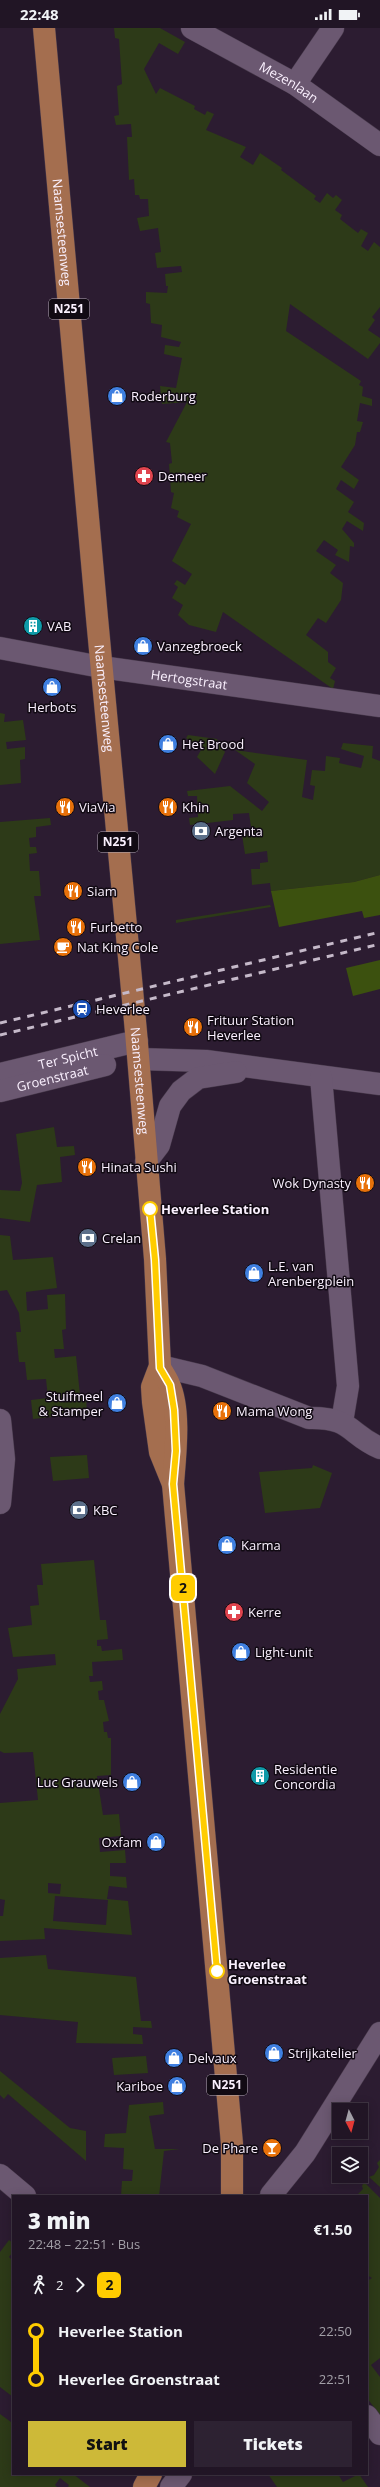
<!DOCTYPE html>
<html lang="en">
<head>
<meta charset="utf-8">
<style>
  :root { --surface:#211525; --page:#2d2232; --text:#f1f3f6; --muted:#a29fa7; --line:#3e3442; --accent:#cdb938 }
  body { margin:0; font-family:"Open Sans",sans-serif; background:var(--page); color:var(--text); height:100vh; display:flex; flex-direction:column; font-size:15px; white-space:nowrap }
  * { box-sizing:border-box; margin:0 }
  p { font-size:13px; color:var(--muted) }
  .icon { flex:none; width:22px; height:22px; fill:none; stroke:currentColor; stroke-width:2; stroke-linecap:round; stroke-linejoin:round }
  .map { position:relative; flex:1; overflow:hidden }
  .drawer { position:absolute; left:12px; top:2167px; width:356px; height:280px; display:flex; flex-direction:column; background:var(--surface); border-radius:0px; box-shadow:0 2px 10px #0003,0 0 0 1px var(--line) }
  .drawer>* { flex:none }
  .badge { padding:0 8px; border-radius:6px; font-size:14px; line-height:26px }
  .needle { width:26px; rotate:174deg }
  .fabs { position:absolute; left:332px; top:2075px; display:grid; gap:8px }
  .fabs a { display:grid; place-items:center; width:36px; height:36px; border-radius:0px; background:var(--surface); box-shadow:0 2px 10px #0003,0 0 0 1px var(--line); font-size:20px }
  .map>.badge { position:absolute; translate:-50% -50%; box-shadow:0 0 0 2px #fff }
  .legs { display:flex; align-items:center; gap:6px; height:44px; padding:0 16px; font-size:13px }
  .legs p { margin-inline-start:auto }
  .head { display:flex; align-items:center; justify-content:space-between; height:68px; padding:0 16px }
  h1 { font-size:22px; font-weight:800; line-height:30px }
  .cta { display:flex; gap:8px; margin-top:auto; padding:8px 16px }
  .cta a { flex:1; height:46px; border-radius:0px; background:var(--accent); color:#111; font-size:16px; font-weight:800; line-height:46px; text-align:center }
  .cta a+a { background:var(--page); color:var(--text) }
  ul { padding:0 16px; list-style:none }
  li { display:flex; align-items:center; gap:14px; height:48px; font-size:15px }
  li i { display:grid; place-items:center; width:6px; height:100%; margin:0 5px; background:currentColor }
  li i::after { content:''; width:10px; height:10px; margin:-5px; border:3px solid; border-radius:50%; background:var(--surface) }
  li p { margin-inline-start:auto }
  li:first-child i { background:linear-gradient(#0000 50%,currentColor 0) }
  li:last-child i { background:linear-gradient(currentColor 50%,#0000 0) }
  .status { display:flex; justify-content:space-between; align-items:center; height:28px; padding:0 20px; background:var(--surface); direction:ltr }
  .status svg { height:11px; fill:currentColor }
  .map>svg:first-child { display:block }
  .green { fill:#2d3a18; fill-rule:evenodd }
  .forest { fill:#3c510f }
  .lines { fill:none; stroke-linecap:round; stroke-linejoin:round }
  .minor-casing { stroke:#47394b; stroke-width:23 }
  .tertiary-casing { stroke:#47394b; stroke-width:23 }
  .primary-casing { stroke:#47394b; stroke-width:23 }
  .minor { stroke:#6b5871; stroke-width:22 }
  .tertiary { stroke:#6b5871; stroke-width:22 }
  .primary { stroke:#a46e4f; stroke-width:22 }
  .rail { stroke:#c5b9c9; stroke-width:3; stroke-dasharray:7 7; stroke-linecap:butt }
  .line-1-casing { stroke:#fff; stroke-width:9 }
  .line-1 { stroke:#fc0; stroke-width:6 }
  .stop-1-dot { fill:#fff; stroke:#fc0; stroke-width:2 }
  .labels { text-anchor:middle; stroke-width:3; stroke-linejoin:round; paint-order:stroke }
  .shield { fill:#110a13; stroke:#b4abb8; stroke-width:1 }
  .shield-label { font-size:12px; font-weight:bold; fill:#faf0fe }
  .street-label { font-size:13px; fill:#faf0fe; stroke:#110a13 }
  .poi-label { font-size:13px; fill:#faf0fe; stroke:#110a13; text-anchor:start }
  .stop-label { font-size:13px; font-weight:bold; fill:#faf0fe; stroke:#110a13; text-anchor:start }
</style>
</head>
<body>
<div class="status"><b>22:48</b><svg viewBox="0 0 49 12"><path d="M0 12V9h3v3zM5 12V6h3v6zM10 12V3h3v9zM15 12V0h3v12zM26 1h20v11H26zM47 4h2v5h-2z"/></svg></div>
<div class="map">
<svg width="380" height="2459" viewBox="0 0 380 2459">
  <rect width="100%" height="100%" fill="#2c1c31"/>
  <!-- green -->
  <path class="green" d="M114,0H160L185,14L178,26L159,15L144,41L156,66L160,60L195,78L194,81L205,87L207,83L214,86L206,102L246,119L240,129L253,137L260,125L282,140L281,142L316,168L314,171L320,175L327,165L333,170L336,167L342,172L335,182L342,187L340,191L358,205L361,201L368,205L361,218L368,223L374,214L380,219V279L372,289L375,292L368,302L380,310V315L368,331L290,276L286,303L361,353L359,357L363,359L362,368L372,371V378L360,375L357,393L363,394L360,404H357L355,417L341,439L359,452L354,461L341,452L336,461L354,474L348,484L364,495L363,503L347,493L342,501L354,515V519L350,518L349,534L335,527L338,522L324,512L316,523L336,537L330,545L343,555L341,572L326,595L318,590L306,607L328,624V634L336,640L330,650L335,653L333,661L223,584L216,604L189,597L178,587L183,577L172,570L178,559L174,556L177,552L185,557L192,546L172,533L191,496L177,489L179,483L171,480L174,465L171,464L169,436L172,435L170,415L166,414L187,374L162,376L160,358L176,360L182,330L164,326L165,317L179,319L181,314L161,309L162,297L151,295L150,276L146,275V264L167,265L168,258H166L165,246L182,244L181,238L157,240L155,225L161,224L158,200L140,203L137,190L149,188L148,171H140L139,167H135L134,151L129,152L127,109H132L131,96L116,97L114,88L119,87L117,58L122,56L119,11L115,10Z
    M0,685L5,686L4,694L23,692L26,712L6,714L7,721L25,719V731L20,732L21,755L0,757Z
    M188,707L217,711L225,724L215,746L197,729L201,722L186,710Z
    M343,715L373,718L372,730L380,733V847L354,854L271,863L270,855L252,857L251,841H260V835L268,834L267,823L245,826L242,807L252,806L249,785L233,786V792L190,797L189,790L198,789L197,768H188L187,763L230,758L262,783L269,774L247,755L255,736L235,722L307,732L302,769L313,772L315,758L310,757L312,742L325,743L326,728L340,730L339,735L361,740L364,728L341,721Z
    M50,790L51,797L36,799V809L29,810L30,819H36L37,825L29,826L30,843H39L41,868H34L40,912L0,916V794Z
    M270,877L271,879L176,895V892Z
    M54,1099L57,1119L74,1118L75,1127L60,1129L62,1154L37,1157L30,1194L0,1190V1162L20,1163L22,1155L16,1106Z
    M0,1207L10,1208L13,1232L53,1229L57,1260L26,1264L27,1283L48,1281L47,1267L65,1266L66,1301L62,1302L64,1321H54L55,1330L76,1328L80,1367H86L87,1385L33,1391L31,1372L48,1370L46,1351L27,1352L25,1334H19L16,1304H21L19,1285L7,1262L0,1263Z
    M87,1427L89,1450L53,1453L50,1429Z
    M313,1437L332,1445L320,1480L265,1485L259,1444L312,1440Z
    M94,1532L100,1592H106L108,1611L97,1612V1618H101L102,1623L122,1621L123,1632L92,1634L93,1648H89L90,1654L102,1653L103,1662L98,1663L99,1672H104L109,1693L103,1694L104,1704H107L108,1710H111V1747L97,1748L103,1787L119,1786L121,1808L99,1810L100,1824L125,1822L126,1835H110V1848L126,1849L127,1860L109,1858L107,1871L128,1873L132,1907L44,1900L45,1911L0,1913V1888H3L5,1872L0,1871V1775L38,1772L33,1724L4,1725L0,1723V1686L18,1651L17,1641L56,1637L55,1626L13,1629L8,1600L32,1597L30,1578L39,1577L37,1557H43L41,1536ZM48,1855L61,1856L60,1866L48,1865ZM55,1868L108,1872L106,1897L53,1893Z
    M46,1927L48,1941L136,1949L141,1993H151L152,2000L133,1999V2006L142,2007L143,2016L76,2015L78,1994L0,1987V1930Z
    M146,2028L148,2045L114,2047L112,2030Z
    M0,2043L70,2100L86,2103V2133L8,2066L4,2071L0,2067Z
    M163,2074L164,2086L149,2088L155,2121H180L164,2123L159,2168H121L122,2153H132L133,2142L123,2141L124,2120L104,2119L105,2106L126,2105L129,2077Z
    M380,2132V2159L369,2149L374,2147L379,2139L377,2135Z
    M364,2154L380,2170V2330L371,2337L380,2349V2387L367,2370V2253L372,2250L367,2247V2168H356L363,2161L362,2158Z
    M9,2212L13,2215V2224L9,2229L13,2233V2369L0,2359V2224Z
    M0,2386L11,2394L13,2391V2446H73L90,2459H68L69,2457L60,2450L55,2457L57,2459H0Z
    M268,2446H338L343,2454L359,2446L368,2459H277Z"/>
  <!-- forest -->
  <path class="forest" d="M380,847V887L364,890L362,883L279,899L271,863L354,854Z
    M380,932V961L353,968L346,940Z"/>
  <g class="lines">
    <!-- minor casing -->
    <g class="minor-casing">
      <g id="minor">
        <path id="s1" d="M192,0L295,56L380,117"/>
        <path d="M295,56L333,0"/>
        <path id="s2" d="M101,639L380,678"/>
        <path d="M139,1031L206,1033L380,1056"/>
        <path id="s3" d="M0,1046L137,1013"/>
        <path d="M321,1049L348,1358L342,1394"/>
        <path id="s4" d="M0,1063L105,1037"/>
        <path d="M146,1134L159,1117L170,1078L181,1063L198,1050L236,1044"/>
        <path d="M160,1338L202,1348L309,1390C352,1389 348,1406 380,1420"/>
        <path d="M0,1392L4,1431L0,1475"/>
        <path d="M0,2147L25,2168"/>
        <path d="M271,2167L305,2125L380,2005"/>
        <path d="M367,2388L380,2406"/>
        <path d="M171,2459L181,2446"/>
      </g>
    </g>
    <!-- tertiary casing -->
    <g class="tertiary-casing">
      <path id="tertiary" d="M0,620L101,639"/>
    </g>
    <!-- primary casing -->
    <g class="primary-casing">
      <g id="primary">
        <path id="s5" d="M44,0L97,590L136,1004L155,1231L160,1338L152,1359L153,1374L160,1424L173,1456"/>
        <path d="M160,1340C163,1345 167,1351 169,1356C181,1382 175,1429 173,1456L232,2116V2168"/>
        <path d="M144,2459L151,2446"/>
      </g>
    </g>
    <!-- minor -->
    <use href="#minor" class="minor"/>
    <!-- tertiary -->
    <use href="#tertiary" class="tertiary"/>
    <!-- primary -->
    <use href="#primary" class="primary"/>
    <!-- rail -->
    <path class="rail" d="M0,995L380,904
      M0,1007L380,916"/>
  </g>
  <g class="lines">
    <!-- line-1 casing -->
    <g class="line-1-casing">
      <path id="line-1" d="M150,1181L155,1232L160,1340L170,1357L174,1382L176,1423L173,1456L217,1943"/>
    </g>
    <!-- line-1 -->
    <use href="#line-1" class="line-1"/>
  </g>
  <!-- icons -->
  <defs>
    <g id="shop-disc" transform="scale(1)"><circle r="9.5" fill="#3f7fe0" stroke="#110a13"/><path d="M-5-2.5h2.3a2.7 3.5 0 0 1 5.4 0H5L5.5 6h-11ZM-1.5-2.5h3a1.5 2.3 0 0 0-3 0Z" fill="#fff"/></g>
    <g id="pharmacy-disc" transform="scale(1)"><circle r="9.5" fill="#e0444e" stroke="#110a13"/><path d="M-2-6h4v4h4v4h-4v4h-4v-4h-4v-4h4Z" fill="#fff"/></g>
    <g id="building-disc" transform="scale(1)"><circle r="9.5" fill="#0f9aa8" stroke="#110a13"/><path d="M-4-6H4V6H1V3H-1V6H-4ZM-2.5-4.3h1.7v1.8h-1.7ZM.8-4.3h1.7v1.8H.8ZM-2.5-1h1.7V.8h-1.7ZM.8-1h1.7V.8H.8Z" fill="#fff"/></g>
    <g id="restaurant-disc" transform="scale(1)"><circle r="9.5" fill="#e8710a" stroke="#110a13"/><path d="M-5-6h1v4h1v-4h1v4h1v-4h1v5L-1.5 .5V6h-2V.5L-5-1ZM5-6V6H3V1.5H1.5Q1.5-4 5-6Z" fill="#fff"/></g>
    <g id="bank-disc" transform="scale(1)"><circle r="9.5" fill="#5c6f8a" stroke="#110a13"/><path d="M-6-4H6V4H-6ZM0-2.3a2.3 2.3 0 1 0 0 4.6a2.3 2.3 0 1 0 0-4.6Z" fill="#fff"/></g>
    <g id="cafe-disc" transform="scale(1)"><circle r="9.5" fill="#e8710a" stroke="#110a13"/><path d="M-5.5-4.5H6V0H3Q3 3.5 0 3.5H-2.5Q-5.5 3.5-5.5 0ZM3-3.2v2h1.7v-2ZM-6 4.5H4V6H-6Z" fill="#fff"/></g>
    <g id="station-disc" transform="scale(1)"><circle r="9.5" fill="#1a4fb4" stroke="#110a13"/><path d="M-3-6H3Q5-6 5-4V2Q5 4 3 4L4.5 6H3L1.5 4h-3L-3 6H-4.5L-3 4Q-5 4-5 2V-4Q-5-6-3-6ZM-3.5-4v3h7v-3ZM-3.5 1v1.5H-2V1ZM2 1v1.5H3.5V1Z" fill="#fff"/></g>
    <g id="bar-disc" transform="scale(1)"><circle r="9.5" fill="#e8710a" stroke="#110a13"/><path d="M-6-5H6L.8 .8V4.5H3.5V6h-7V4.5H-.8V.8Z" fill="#fff"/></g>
  </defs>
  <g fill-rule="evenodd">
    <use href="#shop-disc" x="117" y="368"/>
    <use href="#pharmacy-disc" x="144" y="448"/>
    <use href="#building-disc" x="33" y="598"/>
    <use href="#shop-disc" x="143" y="618"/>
    <use href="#shop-disc" x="52" y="659"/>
    <use href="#shop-disc" x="168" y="716"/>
    <use href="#restaurant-disc" x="65" y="779"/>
    <use href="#restaurant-disc" x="168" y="779"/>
    <use href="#bank-disc" x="201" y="803"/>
    <use href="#restaurant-disc" x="73" y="863"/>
    <use href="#restaurant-disc" x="76" y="899"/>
    <use href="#cafe-disc" x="63" y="919"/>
    <use href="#station-disc" x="82" y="981"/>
    <use href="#restaurant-disc" x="193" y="999"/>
    <use href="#restaurant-disc" x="87" y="1139"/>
    <use href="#restaurant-disc" x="365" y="1155"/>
    <use href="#bank-disc" x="88" y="1210"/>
    <use href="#shop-disc" x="254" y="1245"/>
    <use href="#shop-disc" x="117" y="1375"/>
    <use href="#restaurant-disc" x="222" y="1383"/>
    <use href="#bank-disc" x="79" y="1482"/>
    <use href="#shop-disc" x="227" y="1517"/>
    <use href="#pharmacy-disc" x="234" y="1584"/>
    <use href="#shop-disc" x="241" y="1624"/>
    <use href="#building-disc" x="260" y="1748"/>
    <use href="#shop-disc" x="132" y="1754"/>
    <use href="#shop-disc" x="156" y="1814"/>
    <use href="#shop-disc" x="274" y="2025"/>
    <use href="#shop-disc" x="174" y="2030"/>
    <use href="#shop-disc" x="177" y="2058"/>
    <use href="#bar-disc" x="272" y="2120"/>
  </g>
  <!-- markers -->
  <g class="stop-1-dot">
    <circle cx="150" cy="1181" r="7"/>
    <circle cx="217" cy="1943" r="7"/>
  </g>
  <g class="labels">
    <!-- shield labels -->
    <g class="shield">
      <rect x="49" y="271" width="40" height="20" rx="3"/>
      <rect x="98" y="804" width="40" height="20" rx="3"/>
      <rect x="207" y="2047" width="40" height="20" rx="3"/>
    </g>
    <g class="shield-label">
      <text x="69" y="285">N251</text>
      <text x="118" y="818">N251</text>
      <text x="227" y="2061">N251</text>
    </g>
    <!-- street labels -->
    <g class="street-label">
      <text dy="5" stroke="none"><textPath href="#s1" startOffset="111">Mezenlaan</textPath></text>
      <text dy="5" stroke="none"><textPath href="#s5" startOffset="205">Naamsesteenweg</textPath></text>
      <text dy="5" stroke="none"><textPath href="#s2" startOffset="89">Hertogstraat</textPath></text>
      <text dy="5" stroke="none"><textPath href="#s5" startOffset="673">Naamsesteenweg</textPath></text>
      <text dy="5" stroke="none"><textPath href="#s3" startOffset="70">Ter Spicht</textPath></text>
      <text dy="5" stroke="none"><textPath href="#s4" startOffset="54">Groenstraat</textPath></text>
      <text dy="5" stroke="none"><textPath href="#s5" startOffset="1057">Naamsesteenweg</textPath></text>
    </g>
    <!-- poi labels -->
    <g class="poi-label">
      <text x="131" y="373">Roderburg</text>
      <text x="158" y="453">Demeer</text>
      <text x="47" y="603">VAB</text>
      <text x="157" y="623">Vanzegbroeck</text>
      <text x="52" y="684" text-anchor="middle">Herbots</text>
      <text x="182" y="721">Het Brood</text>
      <text x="79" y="784">ViaVia</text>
      <text x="182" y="784">Khin</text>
      <text x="215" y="808">Argenta</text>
      <text x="87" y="868">Siam</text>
      <text x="90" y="904">Furbetto</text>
      <text x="77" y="924">Nat King Cole</text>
      <text x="96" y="986">Heverlee</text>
      <text x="207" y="997">Frituur Station<tspan x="207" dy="15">Heverlee</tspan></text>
      <text x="101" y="1144">Hinata Sushi</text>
      <text x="351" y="1160" text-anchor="end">Wok Dynasty</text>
      <text x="102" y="1215">Crelan</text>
      <text x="268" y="1243">L.E. van<tspan x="268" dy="15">Arenbergplein</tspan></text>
      <text x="103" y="1373" text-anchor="end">Stuifmeel<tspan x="103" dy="15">&amp; Stamper</tspan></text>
      <text x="236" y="1388">Mama Wong</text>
      <text x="93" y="1487">KBC</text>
      <text x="241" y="1522">Karma</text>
      <text x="248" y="1589">Kerre</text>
      <text x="255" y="1629">Light-unit</text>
      <text x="274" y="1746">Residentie<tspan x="274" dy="15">Concordia</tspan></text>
      <text x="118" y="1759" text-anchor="end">Luc Grauwels</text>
      <text x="142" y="1819" text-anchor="end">Oxfam</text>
      <text x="288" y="2030">Strijkatelier</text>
      <text x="188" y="2035">Delvaux</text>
      <text x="163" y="2063" text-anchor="end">Kariboe</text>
      <text x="258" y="2125" text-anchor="end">De Phare</text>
    </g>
    <!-- stop labels -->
    <g class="stop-label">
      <text x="161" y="1186">Heverlee Station</text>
      <text x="228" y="1941">Heverlee<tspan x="228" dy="15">Groenstraat</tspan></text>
    </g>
  </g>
</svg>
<div class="fabs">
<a><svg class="needle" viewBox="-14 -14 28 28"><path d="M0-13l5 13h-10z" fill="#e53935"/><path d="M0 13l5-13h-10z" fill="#a29fa7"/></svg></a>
<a><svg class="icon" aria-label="layers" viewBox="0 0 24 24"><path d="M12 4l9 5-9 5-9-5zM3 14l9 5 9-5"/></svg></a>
</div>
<b class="badge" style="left:183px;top:1560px;background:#fc0;color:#111">2</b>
<section class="drawer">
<div class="head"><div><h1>3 min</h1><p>22:48 – 22:51 · Bus</p></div><b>€1.50</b></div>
<div class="legs"><svg class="icon" aria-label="walk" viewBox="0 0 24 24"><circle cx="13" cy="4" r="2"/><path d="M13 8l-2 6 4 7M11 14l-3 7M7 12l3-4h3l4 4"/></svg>2<svg class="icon" aria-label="forward" viewBox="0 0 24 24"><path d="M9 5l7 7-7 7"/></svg><b class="badge" style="background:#fc0;color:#111">2</b></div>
<ul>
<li><i style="color:#fc0"></i><b>Heverlee Station</b><p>22:50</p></li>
<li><i style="color:#fc0"></i><b>Heverlee Groenstraat</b><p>22:51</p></li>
</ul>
<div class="cta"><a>Start</a><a>Tickets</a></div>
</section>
</div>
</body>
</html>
